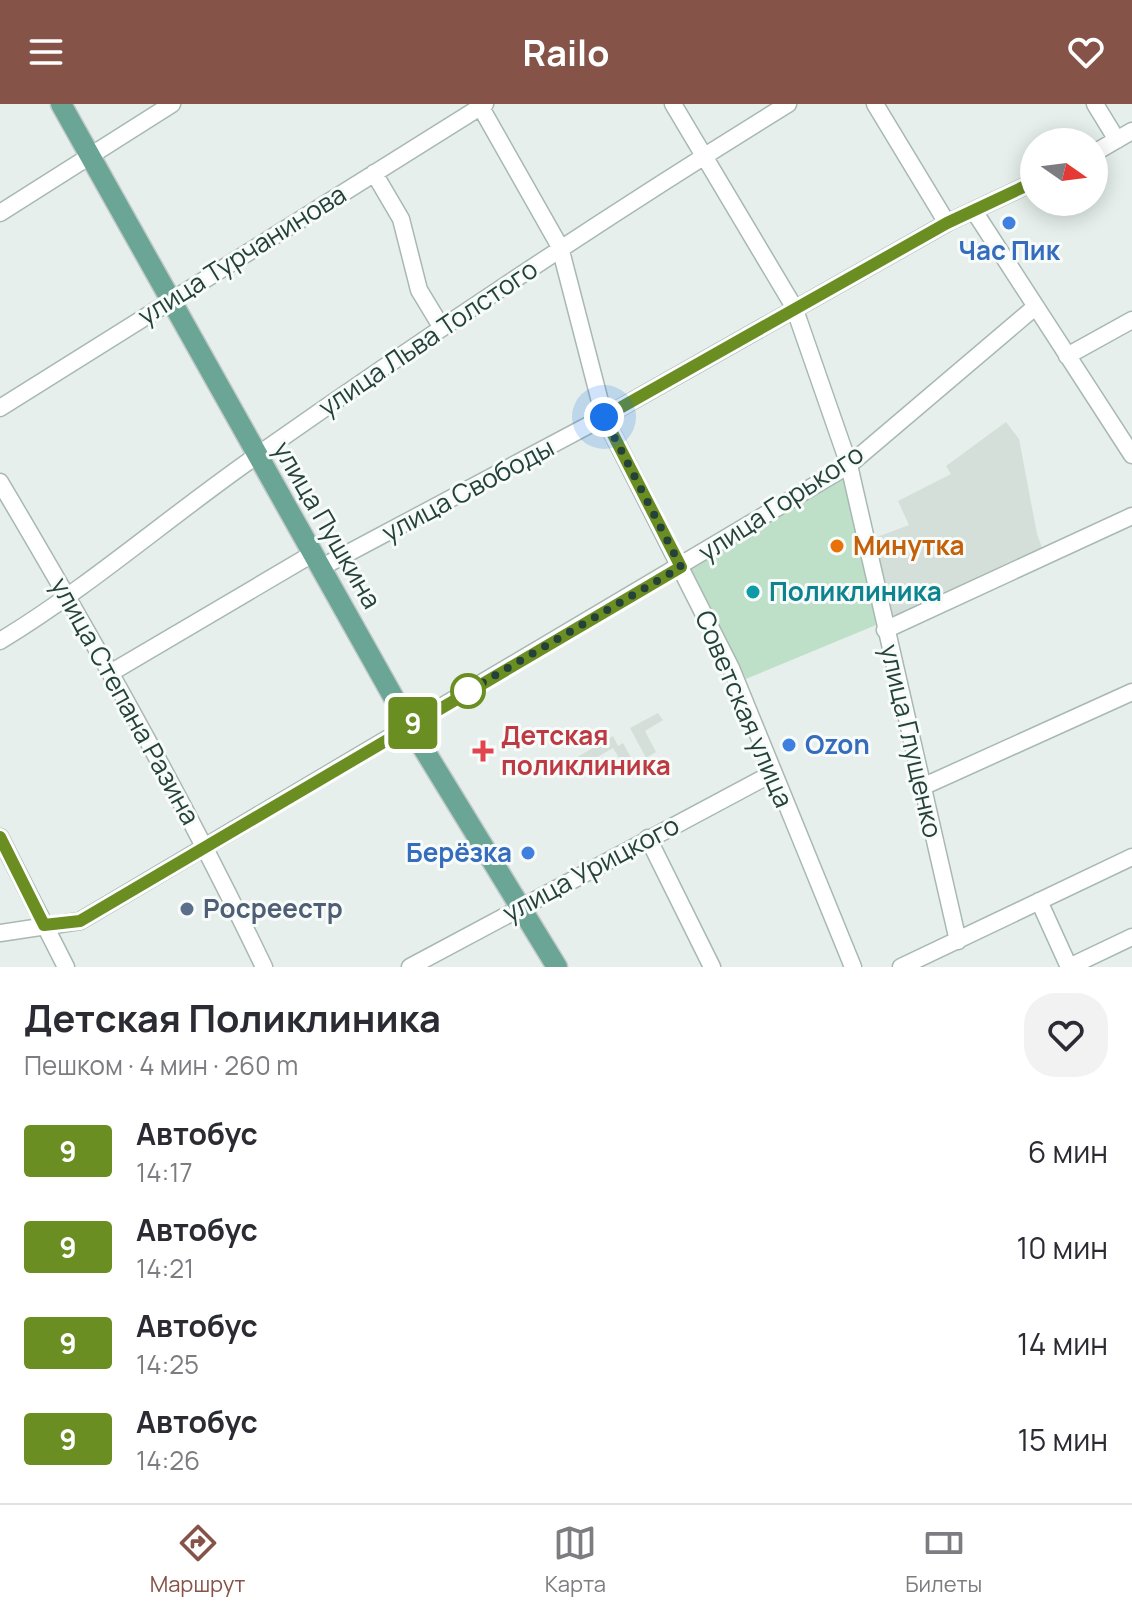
<!DOCTYPE html>
<html lang="ru">
<head>
<meta charset="utf-8">
<style>
  :root { --surface:#fff; --page:#f2f2f3; --text:#2b2b33; --muted:#7c7c81; --line:#e1e1e2; --accent:#855347 }
  body { margin:0; font-family:Manrope,sans-serif; background:var(--page); color:var(--text); height:100vh; display:flex; flex-direction:column; font-size:30px; white-space:nowrap }
  * { box-sizing:border-box; margin:0 }
  p { font-size:26px; color:var(--muted) }
  .icon { flex:none; width:44px; height:44px; fill:none; stroke:currentColor; stroke-width:2; stroke-linecap:round; stroke-linejoin:round }
  .map { position:relative; height:863px; overflow:hidden }
  .drawer { display:flex; flex-direction:column; background:var(--surface); flex:1 }
  .drawer>* { flex:none }
  .badge { padding:0 16px; border-radius:6px; font-size:28px; line-height:52px }
  .needle { width:52px; rotate:104deg }
  .tools { position:absolute; left:1020px; top:24px; display:grid; gap:16px }
  .tools a { display:grid; place-items:center; width:88px; height:88px; border-radius:50%; background:var(--surface); box-shadow:0 4px 20px #0003; font-size:40px }
  .you { position:absolute; width:40px; height:40px; margin:-20px; border:6px solid #fff; border-radius:50%; background:#1a73e8; box-shadow:0 0 0 12px #1a73e833 }
  .map>.badge { position:absolute; translate:-50% -50%; box-shadow:0 0 0 4px #fff }
  .round { display:grid; place-items:center; flex:none; width:84px; height:84px; border-radius:32px; background:var(--page) }
  .head { display:flex; align-items:center; justify-content:space-between; height:136px; padding:0 24px }
  h1 { font-size:38px; font-weight:700; line-height:60px }
  ul { padding:0; list-style:none }
  li { display:flex; align-items:center; gap:24px; height:96px; padding:0 24px }
  li div { flex:1 }
  li b { display:block; font-size:30px }
  li em { font-style:normal }
  li .badge { min-width:88px; font-weight:700; text-align:center }
  header { display:flex; justify-content:space-between; align-items:center; height:104px; padding:0 24px; background:var(--accent); color:#fff; font-size:36px; font-weight:700 }
  .dock { display:flex; justify-content:space-around; align-items:center; height:112px; border-top:2px solid var(--line); background:var(--surface); font-size:22px; color:var(--muted) }
  .dock a { display:grid; justify-items:center; gap:4px }
  .dock .selected { color:var(--accent) }
  .map>svg:first-child { display:block }
  .built { fill:#d4dfda }
  .green { fill:#bfe0c8 }
  .lines { fill:none; stroke-linecap:round; stroke-linejoin:round }
  .minor-casing { stroke:#a8b8b2; stroke-width:19 }
  .major-casing { stroke:#c2cac8; stroke-width:23 }
  .minor { stroke:#fff; stroke-width:16 }
  .major { stroke:#6aa596; stroke-width:20 }
  .line-casing { stroke:#fff; stroke-width:18 }
  .line { stroke:#6b8e23; stroke-width:12 }
  .walk { stroke:#24423a; stroke-width:8; stroke-dasharray:0 14.4 }
  .shop-dot { fill:#3f7fe0; stroke:#f7fbf9; stroke-width:3 }
  .food-dot { fill:#e8710a; stroke:#f7fbf9; stroke-width:3 }
  .culture-dot { fill:#0f9aa8; stroke:#f7fbf9; stroke-width:3 }
  .stop-dot { fill:#fff; stroke:#6b8e23; stroke-width:4 }
  .health-dot { fill:#e0444e; stroke:#f7fbf9; stroke-width:3 }
  .service-dot { fill:#5c6f8a; stroke:#f7fbf9; stroke-width:3 }
  .labels { text-anchor:middle; stroke-width:6; stroke-linejoin:round; paint-order:stroke }
  .shop-label { font-size:26px; font-weight:bold; fill:#366cbe; stroke:#f7fbf9 }
  .street-label { font-size:26px; fill:#24423a; stroke:#f7fbf9 }
  .food-label { font-size:26px; font-weight:bold; fill:#c56008; stroke:#f7fbf9; text-anchor:start }
  .culture-label { font-size:26px; font-weight:bold; fill:#0d838f; stroke:#f7fbf9; text-anchor:start }
  .health-label { font-size:26px; font-weight:bold; fill:#be3a42; stroke:#f7fbf9; text-anchor:start }
  .service-label { font-size:26px; font-weight:bold; fill:#4e5e75; stroke:#f7fbf9; text-anchor:start }
</style>
</head>
<body>
<header><svg class="icon" aria-label="menu" viewBox="0 0 24 24"><path d="M4 6h16M4 12h16M4 18h16"/></svg>Railo<svg class="icon" aria-label="heart" viewBox="0 0 24 24"><path d="M12 20l-8-8c-3-5 5-10 8-4 3-6 11-1 8 4z"/></svg></header>
<div class="map">
<svg width="1132" height="863" viewBox="0 0 1132 863">
  <rect width="100%" height="100%" fill="#e6efeb"/>
  <!-- built -->
  <path class="built" d="M1006,318L1019,335L1037,430L1044,449L890,519L869,436L909,421L898,397L951,370L946,362Z
    M658,609L663,616L645,627L656,648L646,654L630,624Z
    M613,632L618,642L623,639L634,659L625,664L613,644L569,670L564,661Z"/>
  <!-- green -->
  <path class="green" d="M846,367L876,521L746,575L689,464Z"/>
  <g class="lines">
    <!-- minor casing -->
    <g class="minor-casing">
      <path id="minor" d="M479,0L560,143L604,313L731,564L853,863
        M673,0L794,203L849,361L958,837
        M875,0L947,119
        M1095,0L1117,36
        M1094,49L1132,27
        M374,69L401,115L419,186L442,224
        M974,107L1132,351
        M0,109L172,0
        M1067,252L1132,216
        M0,304L485,0
        M0,378C94,537 184,696 264,863
        M322,463L604,313L947,119L1034,78
        M885,526L1132,412
        M0,537C92,481 171,411 259,350C433,228 608,111 788,0
        M112,568L314,449
        M922,683L1132,588
        M0,733L66,863
        M648,734L712,863
        M1039,797L1069,863L1132,833
        M0,829L80,817L849,361L1035,203
        M410,863L773,669
        M901,863L1132,753"/>
    </g>
    <!-- major casing -->
    <g class="major-casing">
      <path id="major" d="M61,0L409,621L557,863"/>
    </g>
    <!-- minor -->
    <use href="#minor" class="minor"/>
    <!-- major -->
    <use href="#major" class="major"/>
  </g>
  <g class="lines">
    <!-- line casing -->
    <g class="line-casing">
      <path id="line" d="M0,733L44,821L80,817L681,463L604,313L947,119L1034,78"/>
    </g>
    <!-- line -->
    <use href="#line" class="line"/>
    <!-- walk -->
    <path class="walk" d="M468,587L463,590L681,463L604,313"/>
  </g>
  <!-- markers -->
  <g class="shop-dot">
    <circle cx="1009" cy="119" r="8"/>
    <circle cx="789" cy="641" r="8"/>
    <circle cx="528" cy="749" r="8"/>
  </g>
  <circle class="food-dot" cx="837" cy="442" r="8"/>
  <circle class="culture-dot" cx="753" cy="488" r="8"/>
  <circle class="stop-dot" cx="468" cy="587" r="16"/>
  <path class="health-dot" d="M479 635h8v8h8v8h-8v8h-8v-8h-8v-8h8z"/>
  <circle class="service-dot" cx="187" cy="805" r="8"/>
  <g class="labels">
    <!-- shop labels -->
    <g class="shop-label">
      <text x="1009" y="156">Час Пик</text>
      <text x="805" y="650" text-anchor="start">Ozon</text>
      <text x="512" y="758" text-anchor="end">Берёзка</text>
    </g>
    <!-- street labels -->
    <g class="street-label">
      <text transform="translate(242 151) rotate(-32)" y="9">улица Турчанинова</text>
      <text transform="translate(428 234) rotate(-34)" y="9">улица Льва Толстого</text>
      <text transform="translate(468 386) rotate(-28)" y="9">улица Свободы</text>
      <text transform="translate(781 399) rotate(-33)" y="9">улица Горького</text>
      <text transform="translate(327 421) rotate(60)" y="9">улица Пушкина</text>
      <text transform="translate(125 597) rotate(61)" y="9">улица Степана Разина</text>
      <text transform="translate(744 605) rotate(67)" y="9">Советская улица</text>
      <text transform="translate(911 637) rotate(77)" y="9">улица Глущенко</text>
      <text transform="translate(591 765) rotate(-28)" y="9">улица Урицкого</text>
    </g>
    <!-- food labels -->
    <g class="food-label">
      <text x="853" y="451">Минутка</text>
    </g>
    <!-- culture labels -->
    <g class="culture-label">
      <text x="769" y="497">Поликлиника</text>
    </g>
    <!-- health labels -->
    <g class="health-label">
      <text x="501" y="641">Детская<tspan x="501" dy="30">поликлиника</tspan></text>
    </g>
    <!-- service labels -->
    <g class="service-label">
      <text x="203" y="814">Росреестр</text>
    </g>
  </g>
</svg>
<div class="tools">
<a><svg class="needle" viewBox="-14 -14 28 28"><path d="M0-13l5 13h-10z" fill="#e53935"/><path d="M0 13l5-13h-10z" fill="#7c7c81"/></svg></a>
</div>
<div class="you" style="left:604px;top:313px"></div>
<b class="badge" style="left:413px;top:619px;background:#6b8e23;color:#fff">9</b>
</div>
<section class="drawer">
<div class="head"><div><h1>Детская Поликлиника</h1><p>Пешком · 4 мин · 260 m</p></div><a class="round"><svg class="icon" aria-label="heart" viewBox="0 0 24 24"><path d="M12 20l-8-8c-3-5 5-10 8-4 3-6 11-1 8 4z"/></svg></a></div>
<ul>
<li><span class="badge" style="background:#6b8e23;color:#fff">9</span><div><b>Автобус</b><p>14:17</p></div><em>6 мин</em></li>
<li><span class="badge" style="background:#6b8e23;color:#fff">9</span><div><b>Автобус</b><p>14:21</p></div><em>10 мин</em></li>
<li><span class="badge" style="background:#6b8e23;color:#fff">9</span><div><b>Автобус</b><p>14:25</p></div><em>14 мин</em></li>
<li><span class="badge" style="background:#6b8e23;color:#fff">9</span><div><b>Автобус</b><p>14:26</p></div><em>15 мин</em></li>
</ul>
</section>
<nav class="dock">
<a class="selected"><svg class="icon" aria-label="directions" viewBox="0 0 24 24"><path d="M12 3l9 9-9 9-9-9zM9 14v-3h6M13 9l2 2-2 2"/></svg>Маршрут</a>
<a><svg class="icon" aria-label="map" viewBox="0 0 24 24"><path d="M3 6l6-2 6 2 6-2v14l-6 2-6-2-6 2zM9 4v14M15 6v14"/></svg>Карта</a>
<a><svg class="icon" aria-label="tickets" viewBox="0 0 24 24"><path d="M3 7h18v10H3zM15 7v10"/></svg>Билеты</a>
</nav>
</body>
</html>
